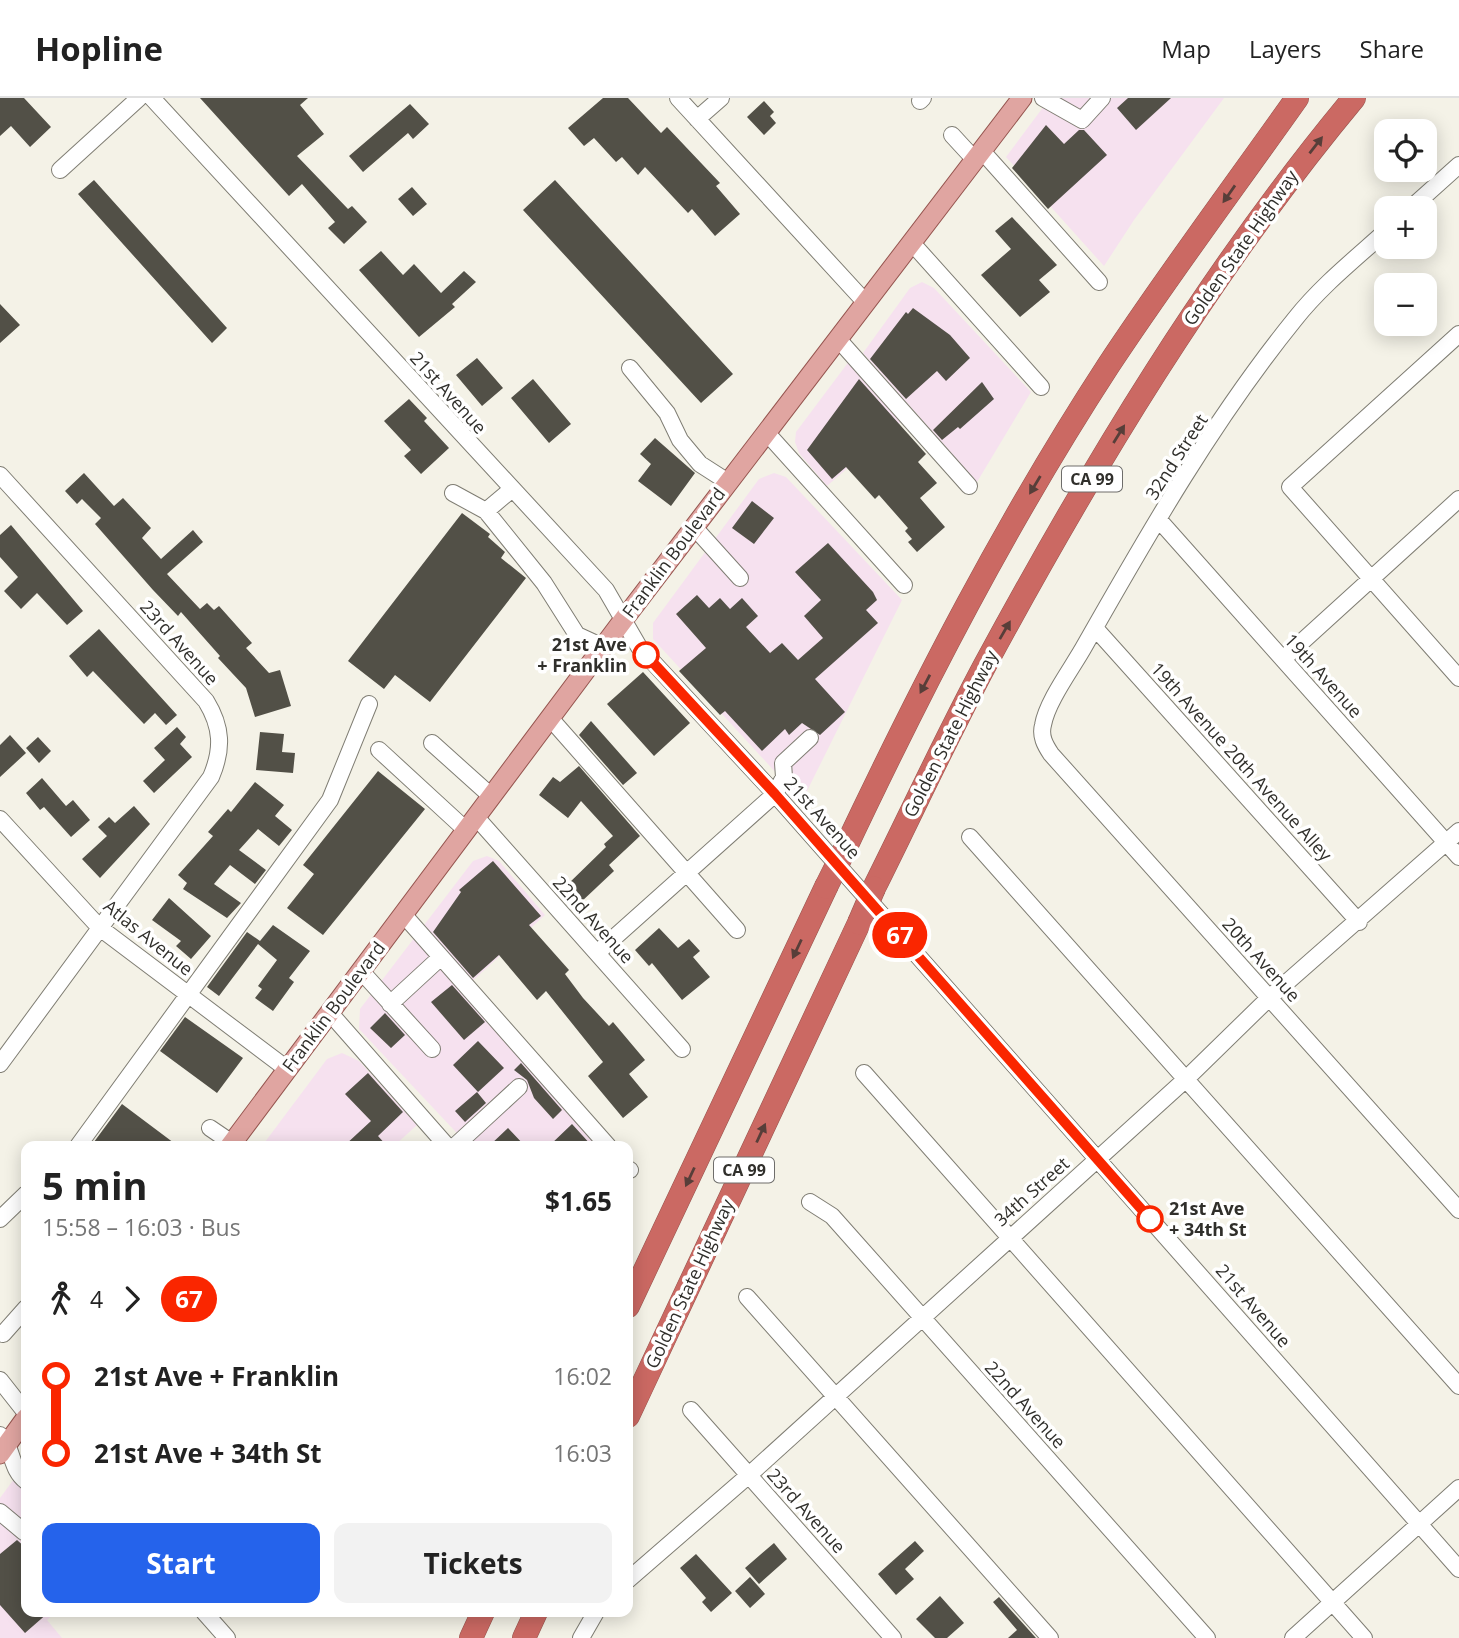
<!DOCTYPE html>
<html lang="en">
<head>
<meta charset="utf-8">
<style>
  :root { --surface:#fff; --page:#f2f2f2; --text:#222; --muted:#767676; --line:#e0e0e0; --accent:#2563eb }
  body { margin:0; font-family:"Open Sans",sans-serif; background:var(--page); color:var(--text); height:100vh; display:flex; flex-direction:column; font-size:26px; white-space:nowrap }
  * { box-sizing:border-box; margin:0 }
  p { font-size:23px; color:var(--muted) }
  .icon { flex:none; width:38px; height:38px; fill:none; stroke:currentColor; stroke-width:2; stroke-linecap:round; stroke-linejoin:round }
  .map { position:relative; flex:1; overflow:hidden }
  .side { position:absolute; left:21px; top:1043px; width:612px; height:476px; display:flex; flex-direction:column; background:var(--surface); border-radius:14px; box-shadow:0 4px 18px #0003 }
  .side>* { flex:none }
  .badge { padding:0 14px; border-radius:23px; font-size:24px; line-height:46px }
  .buttons { position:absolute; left:1374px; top:21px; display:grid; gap:14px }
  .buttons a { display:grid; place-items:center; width:63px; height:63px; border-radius:14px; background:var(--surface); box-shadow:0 4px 18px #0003; font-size:35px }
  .map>.badge { position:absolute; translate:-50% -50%; box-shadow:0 0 0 4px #fff }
  .legs { display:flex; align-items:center; gap:10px; height:77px; padding:0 21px; font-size:23px }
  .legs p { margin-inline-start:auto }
  .overview { display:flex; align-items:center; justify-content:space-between; height:119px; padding:0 21px }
  h1 { font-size:38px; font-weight:700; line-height:52px }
  .cta { display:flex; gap:14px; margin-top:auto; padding:14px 21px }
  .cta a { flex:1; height:80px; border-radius:14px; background:var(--accent); color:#fff; font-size:28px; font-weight:700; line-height:80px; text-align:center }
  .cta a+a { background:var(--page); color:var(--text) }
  ul { padding:0 21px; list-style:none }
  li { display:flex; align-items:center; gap:24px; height:77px; font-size:26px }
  li i { display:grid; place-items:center; width:10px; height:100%; margin:0 9px; background:currentColor }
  li i::after { content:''; width:18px; height:18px; margin:-9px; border:5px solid; border-radius:50%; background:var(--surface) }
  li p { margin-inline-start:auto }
  li:first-child i { background:linear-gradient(#0000 50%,currentColor 0) }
  li:last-child i { background:linear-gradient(currentColor 50%,#0000 0) }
  header { display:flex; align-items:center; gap:42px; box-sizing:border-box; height:98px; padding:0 35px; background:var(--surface); border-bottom:2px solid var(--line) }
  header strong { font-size:33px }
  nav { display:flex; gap:38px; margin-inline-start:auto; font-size:24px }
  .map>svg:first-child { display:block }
  .commercial { fill:#f6e1ef }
  .building { fill:#525047 }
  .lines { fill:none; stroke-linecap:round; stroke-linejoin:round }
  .minor-casing { stroke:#7f7d73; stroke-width:18 }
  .major-casing { stroke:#95554f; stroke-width:21 }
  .highway-casing { stroke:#95554f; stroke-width:24 }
  .minor { stroke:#fff; stroke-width:16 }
  .major { stroke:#e0a5a1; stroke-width:19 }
  .highway { stroke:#cb6963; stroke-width:23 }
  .highway-bridge-casing { stroke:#95554f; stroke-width:24; stroke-linecap:butt }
  .highway-bridge { stroke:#cb6963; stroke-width:23 }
  .oneway { fill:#573e39 }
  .line-1-casing { stroke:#fff; stroke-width:16 }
  .line-1 { stroke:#fa2600; stroke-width:10 }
  .stop-1-dot { fill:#fff; stroke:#fa2600; stroke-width:3.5 }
  .labels { text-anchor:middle; stroke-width:7; stroke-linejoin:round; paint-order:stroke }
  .shield { fill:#fff; stroke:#6e6d6b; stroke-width:2 }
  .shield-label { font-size:16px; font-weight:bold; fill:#302f2b }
  .street-label { font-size:18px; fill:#302f2b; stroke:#fff }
  .stop-label { font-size:18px; font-weight:bold; fill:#302f2b; stroke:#fff; text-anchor:end }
</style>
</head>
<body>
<header>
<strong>Hopline</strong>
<nav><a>Map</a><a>Layers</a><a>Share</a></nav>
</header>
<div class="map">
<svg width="1459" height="1540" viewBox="0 0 1459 1540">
  <rect width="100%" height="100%" fill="#f4f2e7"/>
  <!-- commercial -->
  <path class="commercial" d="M1050,0H1224L1134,122L1104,168L1006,59Z
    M922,184L934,190L1031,294L977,384L863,255L910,190Z
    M850,262L902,323L827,388L799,355L795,344L796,334Z
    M774,375L786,379L902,502L802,703L653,541V525L759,381Z
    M487,758L499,763L545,817L468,887L612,1048H469L359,931L360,911L473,763Z
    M342,955L359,963L417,1027L394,1048H262L327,961Z
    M26,1365V1514H56L47,1522L62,1540H0V1400Z"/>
  <!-- building -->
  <path class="building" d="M0,0H24L51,29L30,49L11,28L0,38Z
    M200,0H308L300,7L324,36L297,58L348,111L352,108L367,124L344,146L328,130L335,124L302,86L289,98Z
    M603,0H628L661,35L667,29L720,85L716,88L740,116L715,138L692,111L688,115L645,69L638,77L622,59L616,64L594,40L584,48L568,30Z
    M1128,0H1171L1136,32L1117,10Z
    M764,3L774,14L770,18L776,25L764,37L747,19Z
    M410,6L429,26L413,41L408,35L363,74L349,58Z
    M1046,27L1064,46L1079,32H1084L1107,57L1048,111L1012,70Z
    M94,82L227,230L212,245L78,96Z
    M555,82L733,276L701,305L523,112Z
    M412,89L427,106L413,118L398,101Z
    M1012,119L1057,167L1039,182L1050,194L1020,219L981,177L1011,151L995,133Z
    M381,153L403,177L414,166L441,195L464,173L476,184L452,206L455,209L419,239L359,172Z
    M0,206L20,227L0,245Z
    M913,210L950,237L970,260L946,283L937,273L906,301L870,261L906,214L908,216Z
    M477,260L503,290L482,308L456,277Z
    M533,281L571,326L549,345L511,300Z
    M859,281L926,356L918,364L937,385L920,400L945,429L917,454L908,444L912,441L905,433L908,430L879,397L875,401L846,369L832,381L807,352Z
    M982,284L994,301L960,331L958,329L942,342L933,332Z
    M409,301L427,320L424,323L449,350L421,376L404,358L411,352L384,323Z
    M655,340L695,375L671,408L638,383L651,366L640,356Z
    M84,375L114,408L123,400L151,430L142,440L161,461L193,432L203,444L167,476L200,511L207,505L214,512L219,508L252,545L246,550L269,575L280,572L291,608L255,619L246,590L218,560L220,558L181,514L178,518L153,492L95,426L101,420L82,401L77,406L65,393Z
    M752,403L774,420L754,446L732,430Z
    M462,415L490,436L488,439L505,454L501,460L526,480L430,604L395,577L384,591L348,563Z
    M11,427L83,513L67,527L37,495L21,511L4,493L18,479L0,459V437Z
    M828,445L873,494L877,502L866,512L878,525L815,581L845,614L820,637L802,625L789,637L785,631L762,653L725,613L720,617L679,573L706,550L676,516L697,497L709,510L720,500L730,511L742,500L758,518L746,529L770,555L782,545L798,562L823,540L804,518L821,502L795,474Z
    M99,531L177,617L166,627L155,615L144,626L93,573L87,579L69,558Z
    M643,574L690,625L654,658L607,606Z
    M591,623L637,675L623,687L579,637Z
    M177,629L186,639L180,646L192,659L154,695L143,683L165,662L154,650Z
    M260,634L284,636L282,654L295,655L293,675L256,672Z
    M10,637L26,655L0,679V647Z
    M38,639L51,653L39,665L26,650Z
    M579,668L640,738L609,767L614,773L580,805L565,789L606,749L604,746L613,738L581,703L568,720L539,697L553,679L560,684Z
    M378,673L425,711L323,837L287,810L314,776L303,767Z
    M42,680L66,708L73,702L90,722L71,739L44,709L40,712L26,695Z
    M255,684L284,707L275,718L292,732L279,748L258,731L239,752L266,772L255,786L230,767L214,786L241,805L227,820L183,791L187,785L178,777L213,738L208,734L228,711L231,714Z
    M134,708L150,726L100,780L82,761L107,738L98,729L109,719L115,725Z
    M493,763L541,818L529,827L569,872L565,876L583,900L609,928L613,924L645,962L629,976L648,999L623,1020L588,978L603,964L546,893L537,902L499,857L473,880L433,834L461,794L459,792Z
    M169,800L211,838L191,861L176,848L181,843L152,822Z
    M273,827L310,853L289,880L294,884L273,913L255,900L262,891L258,888L277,862L258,846L219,898L207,889L247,834L260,843Z
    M659,830L678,850L689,841L700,853L693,859L710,879L682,902L652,865L649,868L635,852Z
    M452,887L485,924L464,942L431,904Z
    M385,915L405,937L391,950L370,930Z
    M185,919L243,960L217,995L160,953Z
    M478,943L504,970L478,994L453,967Z
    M521,965L562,1012L553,1021L534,1000L527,982L514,972Z
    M368,975L403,1014L378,1038L387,1048H344L371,1023L345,996Z
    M477,994L486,1005L465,1024L455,1013Z
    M122,1006L178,1048H91Z
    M572,1026L592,1048H549Z
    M508,1030L525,1048H489Z
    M17,1442L26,1450V1514H49L25,1535L0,1507V1456Z
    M915,1443L924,1453L905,1471L914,1481L896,1497L878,1476Z
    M774,1445L787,1461L759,1486L745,1470Z
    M696,1456L732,1495L711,1514L702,1504L706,1500L680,1470Z
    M750,1479L765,1496L750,1510L735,1493Z
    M940,1498L964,1525L947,1540H935L916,1521Z
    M999,1499L1036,1540H1008L1017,1532L993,1504Z"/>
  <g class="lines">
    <!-- minor casing -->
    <g class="minor-casing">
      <path id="minor" d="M152,0L606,492L639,549L775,696L1459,1471
        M678,0L866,205
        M1043,0L1082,22L1102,0
        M920,3L923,0
        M697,21L721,0
        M952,37L975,62
        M982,53L1099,184
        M60,72L139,0
        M1411,110L1459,67
        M1386,133C1355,161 1321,188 1295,221C1214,321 1148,436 1085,547C1073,569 1047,603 1043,627C1040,638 1045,647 1051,656L1459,1112
        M912,145L1041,289
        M1459,236L1290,389L1459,580
        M838,241L969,388
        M630,270L667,315L680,342L700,366L728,384
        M766,334L904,487
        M0,377L206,603C222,629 223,651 211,679L0,966
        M511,392L486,413L544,485L577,537L603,549
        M453,395L486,413
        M1159,422L1459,759
        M694,429L740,480
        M1095,530L1359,824
        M1283,561L1459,401
        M550,620L737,832
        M432,645L491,698
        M379,652L466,732
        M476,719L682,951
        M0,721L100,830L287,971
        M970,739L1459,1288
        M403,816L608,1048
        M597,855L775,696L784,679L783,665L810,640
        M361,873L432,951
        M390,906L441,859
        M330,915L447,1048
        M864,975L1364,1540
        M210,1030L232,1045
        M78,1048L330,702L369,606
        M455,1048L519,989
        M628,1071L630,1072
        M810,1104L832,1118L1207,1540
        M0,1121L26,1096
        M747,1199L1050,1540
        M3,1236L26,1210
        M0,1282L26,1315
        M691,1312L893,1540
        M0,1337C14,1351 10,1371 26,1383
        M0,1414L24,1434
        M628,1482L749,1377L1186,981L1269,900L1459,733
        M204,1514L227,1540
        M581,1540L596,1514
        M1293,1540L1459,1390"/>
    </g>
    <!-- major casing -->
    <g class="major-casing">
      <path id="major" d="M230,1048L624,521L1022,0
        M0,1356L26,1320"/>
    </g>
    <!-- highway casing -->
    <g class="highway-casing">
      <path id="highway" d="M843,755C922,588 1007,423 1108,268C1168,177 1234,89 1297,0
        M874,790C911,716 946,640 985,567C1092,369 1210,173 1354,0
        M628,1208L826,789
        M628,1318L859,825
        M471,1540L483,1514
        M524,1540L536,1514"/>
    </g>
    <!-- minor -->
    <use href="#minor" class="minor"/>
    <!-- major -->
    <use href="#major" class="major"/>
    <!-- highway -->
    <use href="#highway" class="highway"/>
    <!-- highway-bridge casing -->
    <g class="highway-bridge-casing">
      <path id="highway-bridge" d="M826,789L843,755
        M859,825L874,790"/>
    </g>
    <!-- highway-bridge -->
    <use href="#highway-bridge" class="highway-bridge"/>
  </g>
  <!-- one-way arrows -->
  <defs><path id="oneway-solid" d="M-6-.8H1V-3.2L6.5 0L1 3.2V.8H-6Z" transform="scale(1.75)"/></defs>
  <g class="oneway">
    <use href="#oneway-solid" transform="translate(1316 47) rotate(-52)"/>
    <use href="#oneway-solid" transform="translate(1229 96) rotate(125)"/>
    <use href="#oneway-solid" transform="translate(1119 336) rotate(-58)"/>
    <use href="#oneway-solid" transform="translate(1035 387) rotate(121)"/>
    <use href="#oneway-solid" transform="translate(1005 532) rotate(-60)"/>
    <use href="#oneway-solid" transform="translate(925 586) rotate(118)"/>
    <use href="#oneway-solid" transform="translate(797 851) rotate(115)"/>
    <use href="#oneway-solid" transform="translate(761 1035) rotate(-65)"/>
    <use href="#oneway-solid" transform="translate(690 1079) rotate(115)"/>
  </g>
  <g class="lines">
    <!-- line-1 casing -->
    <g class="line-1-casing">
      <path id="line-1" d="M646,557L775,696L1150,1121"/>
    </g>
    <!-- line-1 -->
    <use href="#line-1" class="line-1"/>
  </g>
  <!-- markers -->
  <g class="stop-1-dot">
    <circle cx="646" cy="557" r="12"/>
    <circle cx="1150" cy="1121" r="12"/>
  </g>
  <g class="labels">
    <!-- shield labels -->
    <g class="shield">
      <rect x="1062" y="368.5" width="60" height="25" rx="5"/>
      <rect x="714" y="1059.5" width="60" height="25" rx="5"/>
    </g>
    <g class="shield-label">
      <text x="1092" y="387">CA 99</text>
      <text x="744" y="1078">CA 99</text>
    </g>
    <!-- street labels -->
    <g class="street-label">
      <text transform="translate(1241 150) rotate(-55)" y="6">Golden State Highway</text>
      <text transform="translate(448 295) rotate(48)" y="6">21st Avenue</text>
      <text transform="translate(1177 359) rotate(-57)" y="6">32nd Street</text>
      <text transform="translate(674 455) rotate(-53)" y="6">Franklin Boulevard</text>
      <text transform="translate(179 545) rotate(48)" y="6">23rd Avenue</text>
      <text transform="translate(1323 578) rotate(48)" y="6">19th Avenue</text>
      <text transform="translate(951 636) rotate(-63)" y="6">Golden State Highway</text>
      <text transform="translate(1241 664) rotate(48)" y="6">19th Avenue 20th Avenue Alley</text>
      <text transform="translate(822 720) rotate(48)" y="6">21st Avenue</text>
      <text transform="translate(593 822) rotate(48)" y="6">22nd Avenue</text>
      <text transform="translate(148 840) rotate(39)" y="6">Atlas Avenue</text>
      <text transform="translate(1261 862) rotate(48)" y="6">20th Avenue</text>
      <text transform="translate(334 909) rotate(-53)" y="6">Franklin Boulevard</text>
      <text transform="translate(1032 1094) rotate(-42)" y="6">34th Street</text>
      <text transform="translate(690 1186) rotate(-65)" y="6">Golden State Highway</text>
      <text transform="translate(1253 1208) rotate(49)" y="6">21st Avenue</text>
      <text transform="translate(1025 1307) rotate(48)" y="6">22nd Avenue</text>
      <text transform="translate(806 1413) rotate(48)" y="6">23rd Avenue</text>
    </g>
    <!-- stop labels -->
    <g class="stop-label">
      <text x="627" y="553">21st Ave<tspan x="627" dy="21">+ Franklin</tspan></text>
      <text x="1169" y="1117" text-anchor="start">21st Ave<tspan x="1169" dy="21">+ 34th St</tspan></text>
    </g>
  </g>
</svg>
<div class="buttons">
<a><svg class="icon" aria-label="locate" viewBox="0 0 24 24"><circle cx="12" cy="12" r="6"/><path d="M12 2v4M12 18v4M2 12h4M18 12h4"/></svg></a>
<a>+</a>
<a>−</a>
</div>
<b class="badge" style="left:900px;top:837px;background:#fa2600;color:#fff">67</b>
<section class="side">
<div class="overview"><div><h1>5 min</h1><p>15:58 – 16:03 · Bus</p></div><b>$1.65</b></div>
<div class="legs"><svg class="icon" aria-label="walk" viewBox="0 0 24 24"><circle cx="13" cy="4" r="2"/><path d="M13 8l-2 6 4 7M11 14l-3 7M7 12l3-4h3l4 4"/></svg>4<svg class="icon" aria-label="forward" viewBox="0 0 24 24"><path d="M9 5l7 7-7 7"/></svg><b class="badge" style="background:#fa2600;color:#fff">67</b></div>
<ul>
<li><i style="color:#fa2600"></i><b>21st Ave + Franklin</b><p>16:02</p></li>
<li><i style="color:#fa2600"></i><b>21st Ave + 34th St</b><p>16:03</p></li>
</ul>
<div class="cta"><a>Start</a><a>Tickets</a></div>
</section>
</div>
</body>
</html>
